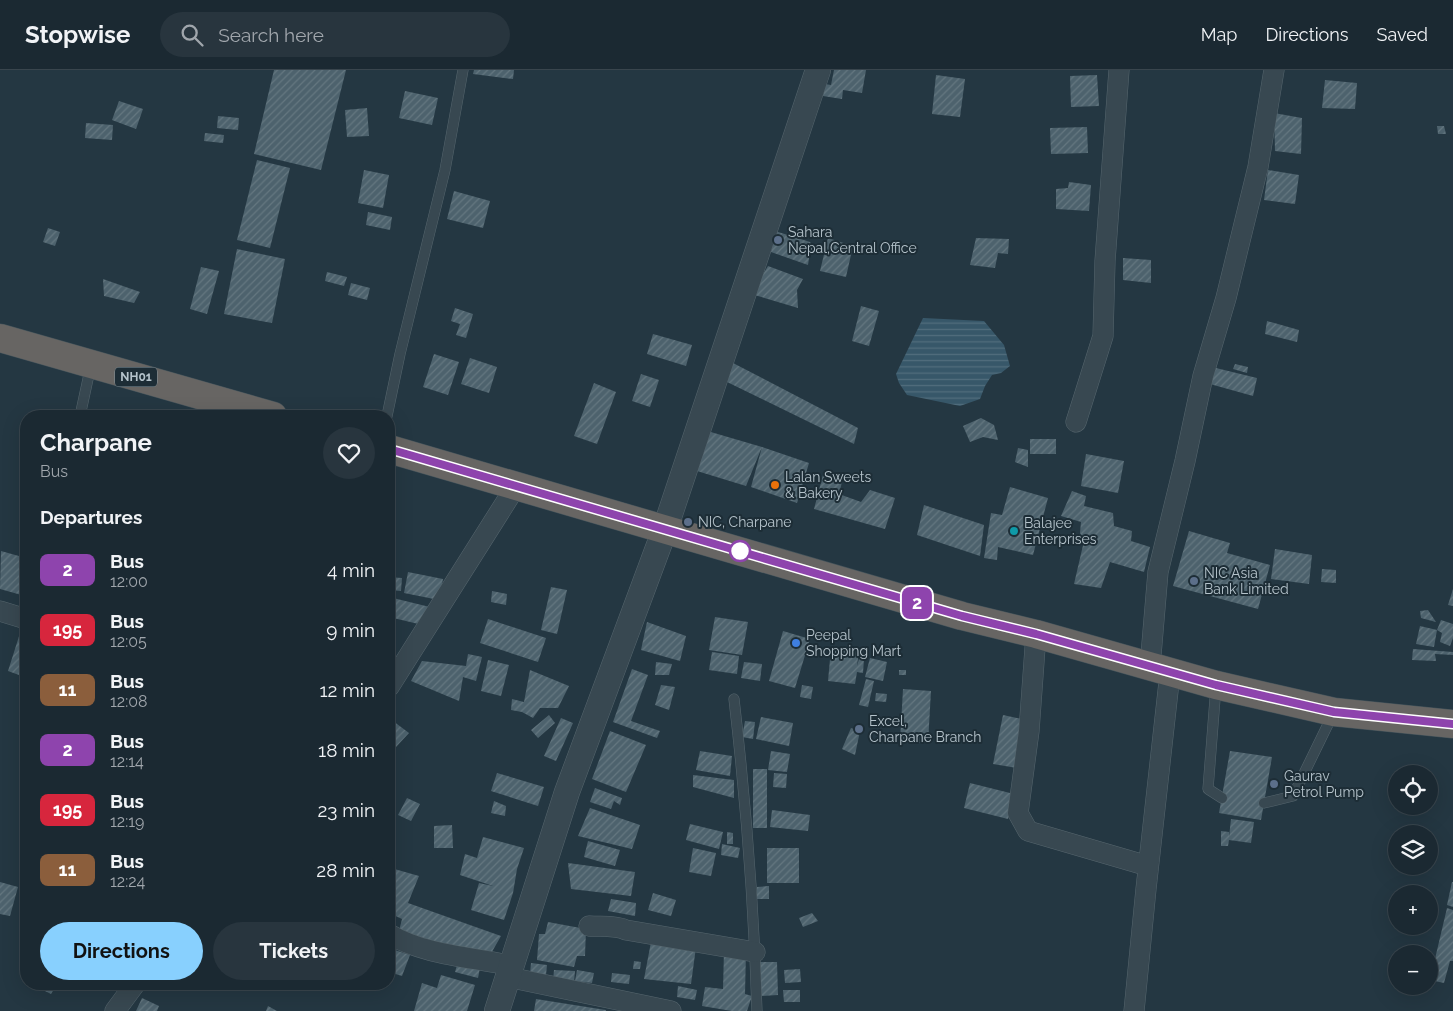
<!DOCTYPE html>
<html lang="en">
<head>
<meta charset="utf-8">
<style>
  :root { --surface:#1b2932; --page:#28353e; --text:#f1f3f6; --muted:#a0a6ac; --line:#39454d; --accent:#88d0fe }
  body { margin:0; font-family:Raleway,sans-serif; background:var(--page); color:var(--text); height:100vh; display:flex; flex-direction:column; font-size:19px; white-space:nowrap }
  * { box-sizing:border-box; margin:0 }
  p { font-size:16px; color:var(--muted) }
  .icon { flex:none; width:28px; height:28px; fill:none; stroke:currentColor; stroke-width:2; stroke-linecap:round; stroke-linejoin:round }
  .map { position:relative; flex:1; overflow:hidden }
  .panel { position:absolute; left:20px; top:340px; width:375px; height:580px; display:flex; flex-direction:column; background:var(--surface); border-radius:20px; box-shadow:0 5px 20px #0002,0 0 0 1px var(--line) }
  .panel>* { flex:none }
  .badge { padding:0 10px; border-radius:8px; font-size:18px; line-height:32px }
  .controls { position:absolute; left:1388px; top:695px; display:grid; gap:10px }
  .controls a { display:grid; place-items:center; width:50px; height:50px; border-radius:50%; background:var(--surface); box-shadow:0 5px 20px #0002,0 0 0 1px var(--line); font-size:25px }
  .map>.badge { position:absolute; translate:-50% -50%; box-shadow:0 0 0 2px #fff }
  h2 { padding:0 20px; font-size:19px; line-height:45px }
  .round { display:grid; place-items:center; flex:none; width:52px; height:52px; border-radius:26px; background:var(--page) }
  .headline { display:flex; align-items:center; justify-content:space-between; height:85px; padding:0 20px }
  h1 { font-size:24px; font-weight:700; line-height:38px }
  .cta { display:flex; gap:10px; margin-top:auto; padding:10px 20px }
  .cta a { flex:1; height:58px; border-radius:30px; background:var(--accent); color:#111; font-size:20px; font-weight:700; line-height:58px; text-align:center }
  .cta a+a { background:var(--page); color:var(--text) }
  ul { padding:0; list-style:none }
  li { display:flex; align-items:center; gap:15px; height:60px; padding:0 20px }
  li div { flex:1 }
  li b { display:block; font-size:19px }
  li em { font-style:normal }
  li .badge { min-width:55px; font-weight:700; text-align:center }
  header { display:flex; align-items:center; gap:30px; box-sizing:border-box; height:70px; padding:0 25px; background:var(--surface); border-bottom:1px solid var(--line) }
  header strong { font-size:24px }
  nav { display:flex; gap:28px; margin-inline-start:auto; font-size:18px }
  .search { width:350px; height:45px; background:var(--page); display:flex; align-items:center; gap:12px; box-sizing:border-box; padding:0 18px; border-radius:28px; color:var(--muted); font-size:19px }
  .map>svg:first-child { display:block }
  .water { fill:url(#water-rules) }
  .building { fill:url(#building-hatch) }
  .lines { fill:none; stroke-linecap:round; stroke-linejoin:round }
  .service-casing { stroke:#56666e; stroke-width:11 }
  .minor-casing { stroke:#56666e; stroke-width:21 }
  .tertiary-casing { stroke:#56666e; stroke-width:26 }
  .trunk-casing { stroke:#43535b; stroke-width:29 }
  .service { stroke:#384851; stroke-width:10 }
  .minor { stroke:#384851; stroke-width:20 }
  .tertiary { stroke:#384851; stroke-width:25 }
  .trunk { stroke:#676563; stroke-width:28 }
  .line-casing { stroke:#fff; stroke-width:11 }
  .line { stroke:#8e44ad; stroke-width:8 }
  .service-dot { fill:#5c6f8a; stroke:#1d2d36; stroke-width:2 }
  .food-dot { fill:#e8710a; stroke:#1d2d36; stroke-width:2 }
  .culture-dot { fill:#0f9aa8; stroke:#1d2d36; stroke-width:2 }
  .stop-dot { fill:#fff; stroke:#8e44ad; stroke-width:2.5 }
  .shop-dot { fill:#3f7fe0; stroke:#1d2d36; stroke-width:2 }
  .labels { text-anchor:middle; stroke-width:4; stroke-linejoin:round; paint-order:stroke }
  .shield { fill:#1d2d36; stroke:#87969e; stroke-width:1 }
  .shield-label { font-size:12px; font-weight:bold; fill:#b5c3cb }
  .poi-label { font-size:14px; fill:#b5c3cb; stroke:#1d2d36; text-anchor:start }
</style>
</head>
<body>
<header>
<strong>Stopwise</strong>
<div class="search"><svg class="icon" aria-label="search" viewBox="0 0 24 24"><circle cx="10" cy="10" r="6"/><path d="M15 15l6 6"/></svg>Search here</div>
<nav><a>Map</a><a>Directions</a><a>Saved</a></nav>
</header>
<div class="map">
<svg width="1453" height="941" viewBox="0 0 1453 941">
  <defs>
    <pattern id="water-rules" width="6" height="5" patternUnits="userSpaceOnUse" patternTransform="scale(1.25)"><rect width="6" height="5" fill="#375769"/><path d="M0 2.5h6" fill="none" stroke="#526e7d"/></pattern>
    <pattern id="building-hatch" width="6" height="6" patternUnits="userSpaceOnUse" patternTransform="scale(1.25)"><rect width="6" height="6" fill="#4d626d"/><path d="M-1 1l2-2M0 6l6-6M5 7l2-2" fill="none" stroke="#647780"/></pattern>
  </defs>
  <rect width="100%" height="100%" fill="#243742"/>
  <!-- water -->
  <path class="water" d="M923,248L984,251L1004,275L1010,296L1001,303L992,305L985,316L980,329L960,336L907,325L899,313L896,304Z"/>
  <!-- building -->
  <path class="building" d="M274,0H346L321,100L254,84Z
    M474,0H514L513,9L473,4Z
    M834,0H866L862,23L843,20L842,29L823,26L825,14L831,15Z
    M936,5L965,9L960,47L932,44Z
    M1097,5L1099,36L1071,37L1070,6Z
    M1325,10L1357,13L1355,39L1322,38Z
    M405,21L438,28L432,55L399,48Z
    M119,31L143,39L136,59L112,50Z
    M367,38L369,66L347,67L345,40Z
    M1274,43L1302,48L1301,84L1275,81Z
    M218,46L239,48L238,60L217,58Z
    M86,53L113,55L112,70L85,68Z
    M1437,56H1444L1446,64H1438Z
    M1087,57L1088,83L1051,84L1050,58Z
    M205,63L224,65L223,73L204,71Z
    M257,90L290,98L270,178L237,170Z
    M364,100L389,105L383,138L358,133Z
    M1268,100L1299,105L1295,134L1264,130Z
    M1069,112L1091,115L1089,141L1056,139V119L1068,118Z
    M454,121L490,131L483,158L447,149Z
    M368,142L392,147L390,160L366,155Z
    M48,158L60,162L55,176L43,172Z
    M775,161L810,172L817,183L810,182L808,195L771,182Z
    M828,168L853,176L846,207L820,201Z
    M976,168L1009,169L1008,184L998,183L995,198L970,195Z
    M237,179L285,189L272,253L224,244Z
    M1123,188L1151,190V213L1123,210Z
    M768,196L803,209L797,220L798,238L751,224Z
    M201,197L219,201L207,244L190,239Z
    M327,202L347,207L344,216L325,211Z
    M103,209L140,222L134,233L104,226Z
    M351,213L370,218L367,230L348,225Z
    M861,236L879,241L869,276L852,271Z
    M455,238L473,244L466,268L456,265L460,254L451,251Z
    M1267,251L1299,260L1297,272L1265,264Z
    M653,264L692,275L686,296L647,284Z
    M434,284L459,292L448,325L423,317Z
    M470,288L497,297L489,323L461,314Z
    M733,293L858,358L854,374L725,311Z
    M1235,294L1248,297L1247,303L1233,299Z
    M1216,298L1257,308L1253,326L1210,314Z
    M641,304L659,310L650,337L632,331Z
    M594,313L616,322L597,374L574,366Z
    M981,348L994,355L998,370L983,367L970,372L963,356Z
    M704,360L762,377L809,393L797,433L751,417L762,377L746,416L697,401Z
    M1030,369H1056V384H1030Z
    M1018,378L1028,380V397L1015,392Z
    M1086,384L1124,391L1118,423L1081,416Z
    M823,405L842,412L839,424L861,432L870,420L895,428L885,459L814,439Z
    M1010,417L1048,428L1033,485L998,477L997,490L984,488L991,443L1002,445Z
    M1072,421L1086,426L1084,436L1113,443L1114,456L1132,461L1131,471L1150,477L1144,502L1110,492L1101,518L1074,514L1084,471L1080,463L1081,452L1061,446Z
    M924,435L984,455L980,486L917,465Z
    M1189,461L1230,473L1227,483L1270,495L1258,539L1173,516Z
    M1275,479L1312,485L1309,514L1271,509Z
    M1,481L26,488L25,526L0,519Z
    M1322,499L1336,500V513L1321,512Z
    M408,502L443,509L439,530L404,523Z
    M389,507L402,508L401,521L389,520Z
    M551,517L567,520L557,564L541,560Z
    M1453,519V536L1448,535Z
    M492,521L507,524L506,535L491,532Z
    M389,527L438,539L427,556L389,547Z
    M1428,540L1436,552L1421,548L1420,541Z
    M715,547L748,552L742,585L709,580Z
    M488,549L546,568L538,592L480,573Z
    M1441,550L1453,554V568L1450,576L1440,572L1442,563L1437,560Z
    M647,552L686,566L680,591L641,580Z
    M1420,556L1437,560L1434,577L1416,574Z
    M21,560L26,561V584L19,605L8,601Z
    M783,561L810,569L795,618L769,611Z
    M831,578L859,581L857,596L859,589H864L863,603L857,602L855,614L828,611Z
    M1413,579L1453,582V585L1435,584L1436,591L1412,590Z
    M712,582L739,586L737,604L709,600Z
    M468,584L482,587L476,611L463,607L459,631L411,611L422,591L466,596Z
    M870,588L887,592L883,611L865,607Z
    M488,590L509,595L501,626L481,621Z
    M656,592L672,594L669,605H655Z
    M744,592L762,594L760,611L741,608Z
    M632,599L648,605L631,651L660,661L657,668L613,652Z
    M530,600L569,616L558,638H540L533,648L522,642L511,640L512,629L524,632Z
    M899,600H906V605H899Z
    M866,609L874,611L868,637L859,635Z
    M661,615L675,617L669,640L655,635Z
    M802,615L813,617L811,629L800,627Z
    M903,619L931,621L928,673L900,672Z
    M876,623L887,624L886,632L875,631Z
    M549,645L555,653L538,668L531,660Z
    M1003,645L1027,650L1017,698L993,694Z
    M761,647L793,653L789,676L756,669Z
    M389,648L409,663L396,677L389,673Z
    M561,648L573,653L556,691L544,686Z
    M745,651L755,652L753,669L742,667Z
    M851,658L860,661L855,685L842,679Z
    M610,661L646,675L626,722L592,709Z
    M389,677L395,681L389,690Z
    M700,681L732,686L730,706L696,700Z
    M771,681L790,684L787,702L768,700Z
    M1230,681L1272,687L1261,750L1219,743Z
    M753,699H767V758H753Z
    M497,703L544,717L538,736L491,721Z
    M774,703L787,704L786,718L773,717Z
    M693,705L734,710V728L693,717Z
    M970,713L1014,724L1008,749L964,738Z
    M595,718L622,728L620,735L614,731L611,739L590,732Z
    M407,728L420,734L411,751L398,745Z
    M494,731L506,736L505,746L491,743Z
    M590,738L640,755L632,779L578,766Z
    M772,740L810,745L808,761L770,757Z
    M1231,749L1254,752L1251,773L1229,770L1228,776H1221V761L1229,762V767Z
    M690,754L723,762L719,779L686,770Z
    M452,755L453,778H434V756Z
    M727,762L733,763V774H727Z
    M483,767L524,778L517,799L513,823L504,850L471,840L479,813L493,816L460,805L465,784L477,788Z
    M588,771L620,780L615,796L584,787Z
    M722,774L740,778L738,788L721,785Z
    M693,778L716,783L711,806L689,802Z
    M767,778H799V813H767Z
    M568,793L635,802L631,826L571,819Z
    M391,798L419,806L408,833L501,866L489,887L399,861L402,849L389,843V806Z
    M0,812L18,817L10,846L0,844Z
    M1452,812H1453V837L1447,835Z
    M769,816V829H757V817Z
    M653,823L676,830L671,846L648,840Z
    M611,829L636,833L635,846L608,841Z
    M1447,838L1453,840V891H1450L1444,913L1430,910Z
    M812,843L818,851L803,857L799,848Z
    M548,852L586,859L585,886H577L574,897L537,890L539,864H545Z
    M651,872L696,877L691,914L644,909Z
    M389,878L410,885L402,906L389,902Z
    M724,881L746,882L745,924L752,926L747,941H732L702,936L705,917L723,919Z
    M634,891L641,892L640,899H633Z
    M458,892L480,898L478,908L455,902Z
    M759,892H777L778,925L760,926Z
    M531,893L547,895L546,905L530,904Z
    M800,899L801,912L785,913L784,900Z
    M554,900L575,901L574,912L553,911Z
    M577,900L594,903L592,913L575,911Z
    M612,903L630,905L629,914L611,912Z
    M441,905L475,915L467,941H414L422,913L437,918Z
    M39,914H57L51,924L37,917Z
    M678,916L697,920L695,930L677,927Z
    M783,920H800V932H784Z
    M142,928L159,936L157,941H136Z
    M536,929L606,940V941H534Z
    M268,936L277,941H266Z"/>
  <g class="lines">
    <!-- service casing -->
    <g class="service-casing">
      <path id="service" d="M80,346L91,295
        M387,346L400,284L445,100L463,0
        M1216,616L1208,719L1222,728
        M734,629C746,733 754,836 757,941
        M1264,733L1293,726L1333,644"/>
    </g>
    <!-- minor casing -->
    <g class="minor-casing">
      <path id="minor" d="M1076,352L1103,266L1105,191L1119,0
        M0,541L26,549
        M1036,564L1029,661L1018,743L1028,761L1148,796
        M1150,597L1158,502L1185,391L1203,306L1226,228L1258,97L1274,0
        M389,617L516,416
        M589,856C601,857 615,855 626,860L755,882
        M389,864C424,885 472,887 512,896
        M508,907L671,941
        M115,941L135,914
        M1134,941L1146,819L1170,603"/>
    </g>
    <!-- tertiary casing -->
    <g class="tertiary-casing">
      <path id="tertiary" d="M497,941L567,722L665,459L818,0"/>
    </g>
    <!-- trunk casing -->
    <g class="trunk-casing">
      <path id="trunk" d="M0,268L273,346
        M389,379L962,546L1036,564L1216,615L1334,642L1453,654"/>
    </g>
    <!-- service -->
    <use href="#service" class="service"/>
    <!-- minor -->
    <use href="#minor" class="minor"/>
    <!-- tertiary -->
    <use href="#tertiary" class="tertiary"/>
    <!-- trunk -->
    <use href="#trunk" class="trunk"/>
  </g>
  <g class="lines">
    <!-- line casing -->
    <g class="line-casing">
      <path id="line" d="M389,379L962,546L1036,564L1216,615L1334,642L1453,654"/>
    </g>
    <!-- line -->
    <use href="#line" class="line"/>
  </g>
  <!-- markers -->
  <g class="service-dot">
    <circle cx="778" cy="170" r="5"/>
    <circle cx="688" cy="452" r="5"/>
    <circle cx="1194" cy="511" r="5"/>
    <circle cx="859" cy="659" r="5"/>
    <circle cx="1274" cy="714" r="5"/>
  </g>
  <circle class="food-dot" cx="775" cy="415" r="5"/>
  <circle class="culture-dot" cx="1014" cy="461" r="5"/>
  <circle class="stop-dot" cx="740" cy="481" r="10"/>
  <circle class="shop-dot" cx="796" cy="573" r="5"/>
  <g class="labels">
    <!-- shield labels -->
    <rect class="shield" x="115" y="297.5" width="42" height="19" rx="4"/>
    <g class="shield-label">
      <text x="136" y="311">NH01</text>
    </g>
    <!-- poi labels -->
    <g class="poi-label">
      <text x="788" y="167">Sahara<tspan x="788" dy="16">Nepal,Central Office</tspan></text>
      <text x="785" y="412">Lalan Sweets<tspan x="785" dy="16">&amp; Bakery</tspan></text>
      <text x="698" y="457">NIC, Charpane</text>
      <text x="1024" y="458">Balajee<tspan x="1024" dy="16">Enterprises</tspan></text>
      <text x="1204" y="508">NIC Asia<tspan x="1204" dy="16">Bank Limited</tspan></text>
      <text x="806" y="570">Peepal<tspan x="806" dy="16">Shopping Mart</tspan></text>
      <text x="869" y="656">Excel,<tspan x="869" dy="16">Charpane Branch</tspan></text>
      <text x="1284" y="711">Gaurav<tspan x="1284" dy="16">Petrol Pump</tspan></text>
    </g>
  </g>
</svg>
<div class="controls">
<a><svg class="icon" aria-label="locate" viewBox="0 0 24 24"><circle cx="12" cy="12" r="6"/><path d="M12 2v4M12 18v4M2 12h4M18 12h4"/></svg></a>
<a><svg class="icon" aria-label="layers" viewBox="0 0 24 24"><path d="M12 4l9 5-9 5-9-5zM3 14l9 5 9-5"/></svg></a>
<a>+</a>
<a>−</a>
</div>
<b class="badge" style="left:917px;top:533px;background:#8e44ad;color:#fff">2</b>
<section class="panel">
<div class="headline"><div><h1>Charpane</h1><p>Bus</p></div><a class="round"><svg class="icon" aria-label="heart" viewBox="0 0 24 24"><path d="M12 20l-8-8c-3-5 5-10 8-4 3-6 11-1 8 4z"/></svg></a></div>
<h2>Departures</h2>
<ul>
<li><span class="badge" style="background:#8e44ad;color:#fff">2</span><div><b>Bus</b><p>12:00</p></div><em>4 min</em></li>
<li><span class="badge" style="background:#d7263d;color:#fff">195</span><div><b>Bus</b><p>12:05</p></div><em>9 min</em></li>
<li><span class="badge" style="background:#8b5e3c;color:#fff">11</span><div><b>Bus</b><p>12:08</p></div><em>12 min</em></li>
<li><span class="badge" style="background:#8e44ad;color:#fff">2</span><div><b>Bus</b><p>12:14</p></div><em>18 min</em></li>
<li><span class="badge" style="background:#d7263d;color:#fff">195</span><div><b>Bus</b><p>12:19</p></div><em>23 min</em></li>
<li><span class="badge" style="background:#8b5e3c;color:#fff">11</span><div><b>Bus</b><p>12:24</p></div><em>28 min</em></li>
</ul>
<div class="cta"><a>Directions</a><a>Tickets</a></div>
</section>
</div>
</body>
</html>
